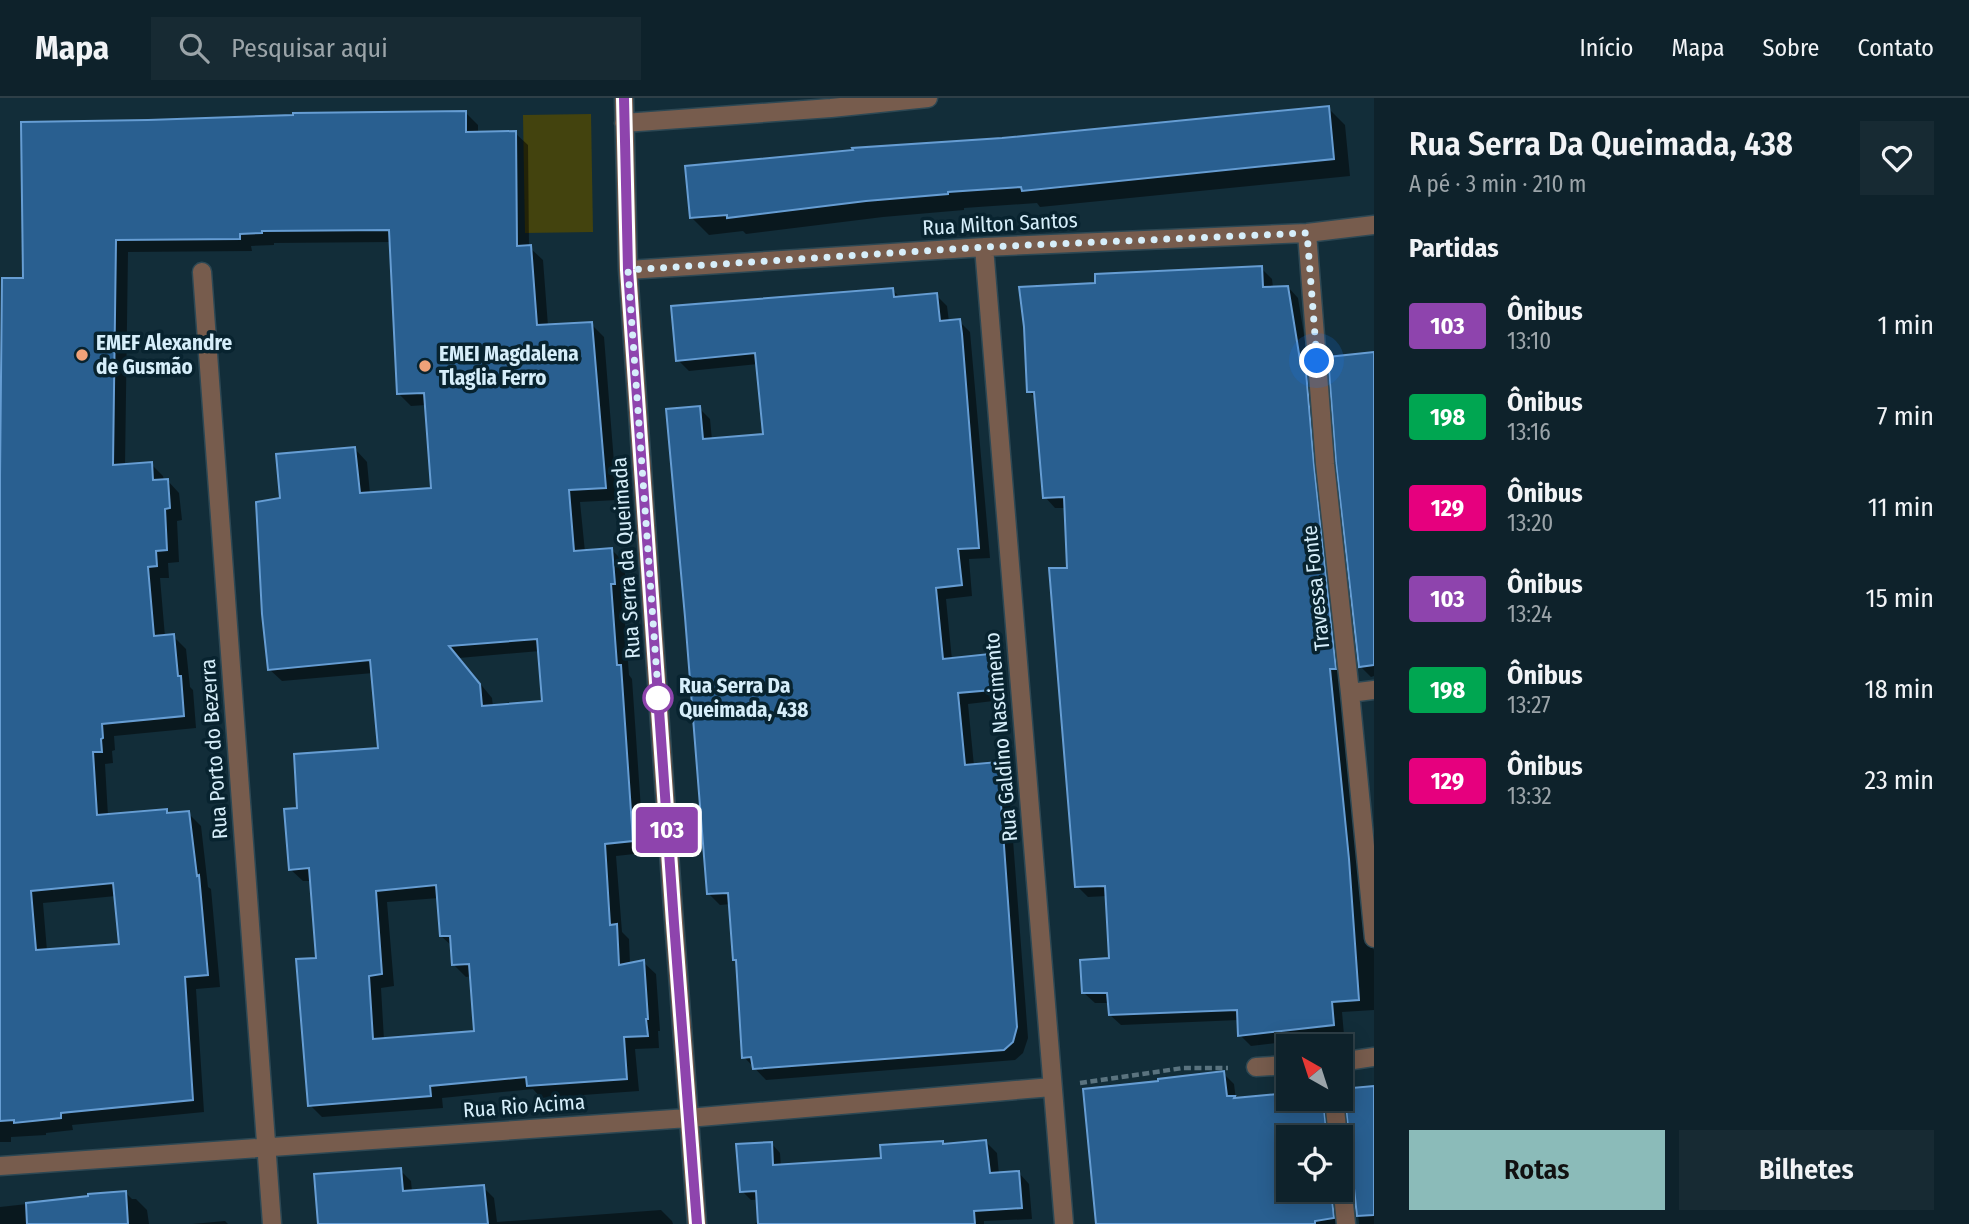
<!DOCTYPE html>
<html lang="pt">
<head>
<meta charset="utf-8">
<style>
  :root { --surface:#0e222b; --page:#172a33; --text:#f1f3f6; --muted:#9ba4a9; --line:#2e3f47; --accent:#8bbbb9 }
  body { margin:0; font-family:"Fira Sans Condensed",sans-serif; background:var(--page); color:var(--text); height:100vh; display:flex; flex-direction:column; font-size:26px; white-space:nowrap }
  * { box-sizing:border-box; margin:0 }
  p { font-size:23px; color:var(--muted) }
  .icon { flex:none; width:38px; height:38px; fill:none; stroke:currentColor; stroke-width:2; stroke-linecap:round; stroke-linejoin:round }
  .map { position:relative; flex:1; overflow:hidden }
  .sheet { display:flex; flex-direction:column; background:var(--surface); width:595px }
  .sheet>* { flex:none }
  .badge { padding:0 14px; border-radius:5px; font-size:24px; line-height:46px }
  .needle { width:46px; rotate:321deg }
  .controls { position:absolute; left:1276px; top:936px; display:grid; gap:14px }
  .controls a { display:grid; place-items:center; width:77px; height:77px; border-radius:0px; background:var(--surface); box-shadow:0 4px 18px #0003,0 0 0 2px var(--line); font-size:35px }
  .you { position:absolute; width:35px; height:35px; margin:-18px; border:5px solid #fff; border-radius:50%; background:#1a73e8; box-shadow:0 0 0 10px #1a73e833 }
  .map>.badge { position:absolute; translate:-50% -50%; box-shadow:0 0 0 4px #fff }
  h2 { padding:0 35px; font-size:26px; line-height:63px }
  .round { display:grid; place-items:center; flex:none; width:74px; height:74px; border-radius:0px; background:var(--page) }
  .overview { display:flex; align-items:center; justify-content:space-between; height:119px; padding:0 35px }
  h1 { font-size:33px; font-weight:600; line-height:52px }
  .cta { display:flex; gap:14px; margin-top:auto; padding:14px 35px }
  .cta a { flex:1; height:80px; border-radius:0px; background:var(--accent); color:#111; font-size:28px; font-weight:600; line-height:80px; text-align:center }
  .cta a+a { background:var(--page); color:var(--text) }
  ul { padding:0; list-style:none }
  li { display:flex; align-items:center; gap:21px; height:91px; padding:0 35px }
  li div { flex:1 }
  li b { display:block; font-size:26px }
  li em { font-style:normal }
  li .badge { min-width:77px; font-weight:700; text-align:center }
  header { display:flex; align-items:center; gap:42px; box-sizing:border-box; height:98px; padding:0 35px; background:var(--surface); border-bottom:2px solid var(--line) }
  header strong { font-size:33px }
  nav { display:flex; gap:38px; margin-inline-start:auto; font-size:24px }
  .search { width:490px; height:63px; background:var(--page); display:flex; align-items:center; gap:18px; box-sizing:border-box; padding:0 24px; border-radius:0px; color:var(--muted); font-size:26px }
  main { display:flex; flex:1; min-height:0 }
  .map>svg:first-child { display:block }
  .green { fill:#43430e }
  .shadow { fill:#0007; fill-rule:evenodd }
  .building { fill:#295f90; stroke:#669dd3; stroke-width:2; fill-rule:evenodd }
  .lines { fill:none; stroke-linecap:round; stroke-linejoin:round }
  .minor-casing { stroke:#2d4854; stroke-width:21 }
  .path { stroke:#5a737f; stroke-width:4.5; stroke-dasharray:7 3.5; stroke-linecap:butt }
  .minor { stroke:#775c4d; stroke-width:18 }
  .line-casing { stroke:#fff; stroke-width:16 }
  .line { stroke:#8e44ad; stroke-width:10 }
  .walk { stroke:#d6eefa; stroke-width:7; stroke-dasharray:0 12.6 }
  .poi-dot { fill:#f0a279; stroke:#08232f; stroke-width:2.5 }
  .stop-dot { fill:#fff; stroke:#8e44ad; stroke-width:3.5 }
  .labels { text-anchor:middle; stroke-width:7; stroke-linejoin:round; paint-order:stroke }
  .street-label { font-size:21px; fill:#d6eefa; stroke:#08232f }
  .poi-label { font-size:21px; font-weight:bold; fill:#d6eefa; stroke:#08232f; text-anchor:start }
  .stop-label { font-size:21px; font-weight:bold; fill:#d6eefa; stroke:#08232f; text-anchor:start }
</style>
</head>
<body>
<header>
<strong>Mapa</strong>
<div class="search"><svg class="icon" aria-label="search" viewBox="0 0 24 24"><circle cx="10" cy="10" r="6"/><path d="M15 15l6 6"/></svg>Pesquisar aqui</div>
<nav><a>Início</a><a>Mapa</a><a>Sobre</a><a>Contato</a></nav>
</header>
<main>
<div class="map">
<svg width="1374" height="1126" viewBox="0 0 1374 1126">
  <rect width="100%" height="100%" fill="#122d39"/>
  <!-- green -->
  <path class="green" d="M591,16L593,134L525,135L523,17Z"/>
  <!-- shadow -->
  <path class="shadow" d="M1328,10L1345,27L1350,78L1040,109L1037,105L964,110V112L883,119L746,136L743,133L709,137L692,120L1002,41Z
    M466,15L478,27V35H515L528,47L529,149L543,162L548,228L591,226L604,239L617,402L580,404L585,454L612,452L624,464L627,498H623L629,577L632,581L644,755L616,758L622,834L629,841L630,866L643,864L656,876L660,933H658L659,950L635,951L639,993L541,1000L533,991L442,1000L443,1010L322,1019L310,1007L318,861L311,783H303L290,771L299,712L379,651L373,575L282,583L269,571L282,402L355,351L367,364L370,396L432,391L426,307L411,308L398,295L391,144L274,145V147L251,148L252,153L128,154L125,368L151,366L163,378L164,383L167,382L179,395L182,422L177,423L179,464L168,465L169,480H160L165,539L173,538L186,551L190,589L193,592L196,630L114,638L115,652L112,653L113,665L105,666L108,718L166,713L170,717L188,715L201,728L208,789L211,791L220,889L196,891L204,1014L72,1027L73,1032L46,1035V1037L11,1039V1044H0V357L26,356L23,25ZM540,553L544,604L493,609L492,600L459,560ZM116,798L121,848L47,853L43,805ZM439,800L441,838L453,849L454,867L466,879L472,878L475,935L384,942L381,890L394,888L387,804Z
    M1261,170L1272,181L1273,190L1288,189L1298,200L1309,268L1346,581H1340L1352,708L1359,715L1374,853V912L1342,914L1344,937L1251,948L1240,937L1239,922L1121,927L1110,917V905H1095L1084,895L1111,862L1107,798L1088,799L1077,788L1067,410H1055L1045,399L1036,301L1029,293L1097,186Z
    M892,192L901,200L936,197L947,208L949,224L959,223L970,234L990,460L969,461L972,498L946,501L952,562L988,558L999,569L1002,602L968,606L974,668L997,665L1008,676L1028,940L1023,955L1015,962L766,982L744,959L737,865L734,862L731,806L720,807L709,796L699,310L710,321L712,342L765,337L758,266L689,273L678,262Z
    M1374,256V578L1371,579L1360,568Z
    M1223,975L1234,986L1236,1002L1288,997V1001H1334L1335,1040H1288V1092H1340L1343,1126H1098Z
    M1374,990V1126H1359L1353,1064L1343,1067L1340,1073V1052L1346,1050Z
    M986,1044L997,1055L999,1077L1019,1075L1029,1086L1032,1121L984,1123V1126H755L830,1065L883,1062L942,1045L946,1048Z
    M771,1045L780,1055L783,1100L751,1102L742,1093Z
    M400,1072L411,1083L412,1094L483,1089L494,1100L497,1124L661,1112L672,1123L673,1126H320Z
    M126,1095L132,1101H136L147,1112L149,1126H0V1109Z
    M225,1123L228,1126H192Z"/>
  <!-- building -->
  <path class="building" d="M1329,8L1334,61L1022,93L1021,89L948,94V96L866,103L727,120V117L690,120L685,68L853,52L852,50L1002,40Z
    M466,13V34L516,33L517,148L531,147L537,227L592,224L606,390L569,392L574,453L612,450L615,486H611L617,567H621L633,743L605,746L610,827L617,826L619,867L644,862L648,921H646L648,938L624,939L627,981L527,988L526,979L430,988L431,998L308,1008L296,861L316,860L309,770L289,772L284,711L297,710L294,656L378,650L370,562L268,572L262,516L256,404L280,400L276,356L355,349L360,395L431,390L424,295L397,296L389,132L262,133V135L240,136V141L116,142L113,367L152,364L153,382L168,381L170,410L165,411L167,452L156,453L157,468L148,469L154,538L174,536L178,578H181L184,618L102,626L103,640L101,641L102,654H93L97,717L167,711V715L189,713L197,778L199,777L208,877L185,879L193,1002L61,1015V1020L14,1025V1022L0,1023V378L2,180H23L21,24L148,22L293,17V15ZM537,541L542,603L482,608L480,586L449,548ZM113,785L119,846L36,852L31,793ZM436,787L440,838H450L452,867L469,866L474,933L373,941L369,878L382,876L376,793Z
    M1262,168L1263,189L1288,188L1300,262H1305L1314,367L1336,571H1330L1349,761L1359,902L1332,904L1334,927L1238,938L1237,912L1109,917L1107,895H1082L1080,862L1109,860L1105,788L1075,789L1049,470H1067L1064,399L1043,400L1034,294H1027L1024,229L1019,189L1095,185V176Z
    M893,190L894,199L937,195L940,223L960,221L962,236L979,450L958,451L962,487L936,490L943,561L989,556L992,592L958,595L965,667L998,664L1017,929L1013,944L1004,952L753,971L751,959L742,960L736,862H733L728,795L707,796L685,519L666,311L700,308L703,341L763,336L755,255L676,263L671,208Z
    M1374,254V567L1359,569L1336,365L1328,259Z
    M1224,973L1227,998H1235L1234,1000L1288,995V1001H1323L1327,1040H1288V1092H1331L1334,1120L1315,1123V1126H1096L1083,991L1158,983V981Z
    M1374,988V1117L1357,1118L1351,1063L1349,1058L1340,1054V1051L1348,1045L1349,1039L1345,1000L1340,991Z
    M986,1042L990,1075L1019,1073L1022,1110L974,1113L975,1126H758L756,1093L740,1094L736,1046L772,1044L773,1067L881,1060L880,1047L943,1043V1046Z
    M401,1070L403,1093L484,1087L488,1126H318L314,1076Z
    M126,1093L128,1126H27L26,1105L88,1098V1096Z"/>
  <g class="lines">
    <!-- minor casing -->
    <g class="minor-casing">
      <path id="minor" d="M624,0L628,172L672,797L697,1126
        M624,25L831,10L928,0
        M1307,135L1325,366L1350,595L1374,840
        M984,149L1064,1126
        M628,172L984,149L1307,135L1374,127
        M202,174L272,1126
        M1350,595L1374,592
        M1340,964L1374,959
        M1256,969L1288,967
        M1334,1001L1338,1040
        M1340,1065L1346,1126
        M0,1068L688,1020L1052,989"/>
    </g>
    <!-- path -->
    <path class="path" d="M1080,985L1183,970H1228"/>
    <!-- minor -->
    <use href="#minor" class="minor"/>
  </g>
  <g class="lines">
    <!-- line casing -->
    <g class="line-casing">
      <path id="line" d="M624,0L628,172L674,825L697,1126"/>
    </g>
    <!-- line -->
    <use href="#line" class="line"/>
    <!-- walk -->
    <path class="walk" d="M658,600L659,607L628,172L984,149L1307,135L1317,263"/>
  </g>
  <!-- markers -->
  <g class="poi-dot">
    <circle cx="82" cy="257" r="7"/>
    <circle cx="425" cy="268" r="7"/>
  </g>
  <circle class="stop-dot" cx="658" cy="600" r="14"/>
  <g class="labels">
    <!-- street labels -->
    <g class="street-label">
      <text transform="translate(1000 126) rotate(-3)" y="7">Rua Milton Santos</text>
      <text transform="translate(626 460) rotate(-94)" y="7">Rua Serra da Queimada</text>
      <text transform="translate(1316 490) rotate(-96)" y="7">Travessa Fonte</text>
      <text transform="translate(1001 639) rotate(-95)" y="7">Rua Galdino Nascimento</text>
      <text transform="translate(214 651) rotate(-94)" y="7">Rua Porto do Bezerra</text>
      <text transform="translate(524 1008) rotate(-4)" y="7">Rua Rio Acima</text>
    </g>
    <!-- poi labels -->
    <g class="poi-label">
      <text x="96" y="252">EMEF Alexandre<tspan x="96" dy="24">de Gusmão</tspan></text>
      <text x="439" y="263">EMEI Magdalena<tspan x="439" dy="24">Tlaglia Ferro</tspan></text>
    </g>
    <!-- stop labels -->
    <g class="stop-label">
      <text x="679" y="595">Rua Serra Da<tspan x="679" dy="24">Queimada, 438</tspan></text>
    </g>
  </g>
</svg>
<div class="controls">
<a><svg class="needle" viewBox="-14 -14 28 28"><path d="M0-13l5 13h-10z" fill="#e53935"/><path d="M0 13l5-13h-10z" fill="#9ba4a9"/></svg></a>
<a><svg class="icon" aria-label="locate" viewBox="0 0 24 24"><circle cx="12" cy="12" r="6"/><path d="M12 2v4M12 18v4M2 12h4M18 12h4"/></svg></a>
</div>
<div class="you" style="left:1317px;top:263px"></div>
<b class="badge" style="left:667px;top:732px;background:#8e44ad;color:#fff">103</b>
</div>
<section class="sheet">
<div class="overview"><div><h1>Rua Serra Da Queimada, 438</h1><p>A pé · 3 min · 210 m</p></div><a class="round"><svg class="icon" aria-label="heart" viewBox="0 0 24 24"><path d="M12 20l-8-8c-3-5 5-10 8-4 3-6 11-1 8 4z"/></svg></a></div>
<h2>Partidas</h2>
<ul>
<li><span class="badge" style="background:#8e44ad;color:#fff">103</span><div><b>Ônibus</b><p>13:10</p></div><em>1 min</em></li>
<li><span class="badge" style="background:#00a651;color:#fff">198</span><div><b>Ônibus</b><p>13:16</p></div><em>7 min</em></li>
<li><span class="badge" style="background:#e6007e;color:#fff">129</span><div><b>Ônibus</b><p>13:20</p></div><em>11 min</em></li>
<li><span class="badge" style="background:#8e44ad;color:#fff">103</span><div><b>Ônibus</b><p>13:24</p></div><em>15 min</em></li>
<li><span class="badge" style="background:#00a651;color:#fff">198</span><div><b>Ônibus</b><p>13:27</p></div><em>18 min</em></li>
<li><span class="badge" style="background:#e6007e;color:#fff">129</span><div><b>Ônibus</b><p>13:32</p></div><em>23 min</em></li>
</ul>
<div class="cta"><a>Rotas</a><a>Bilhetes</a></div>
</section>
</main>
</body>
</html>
